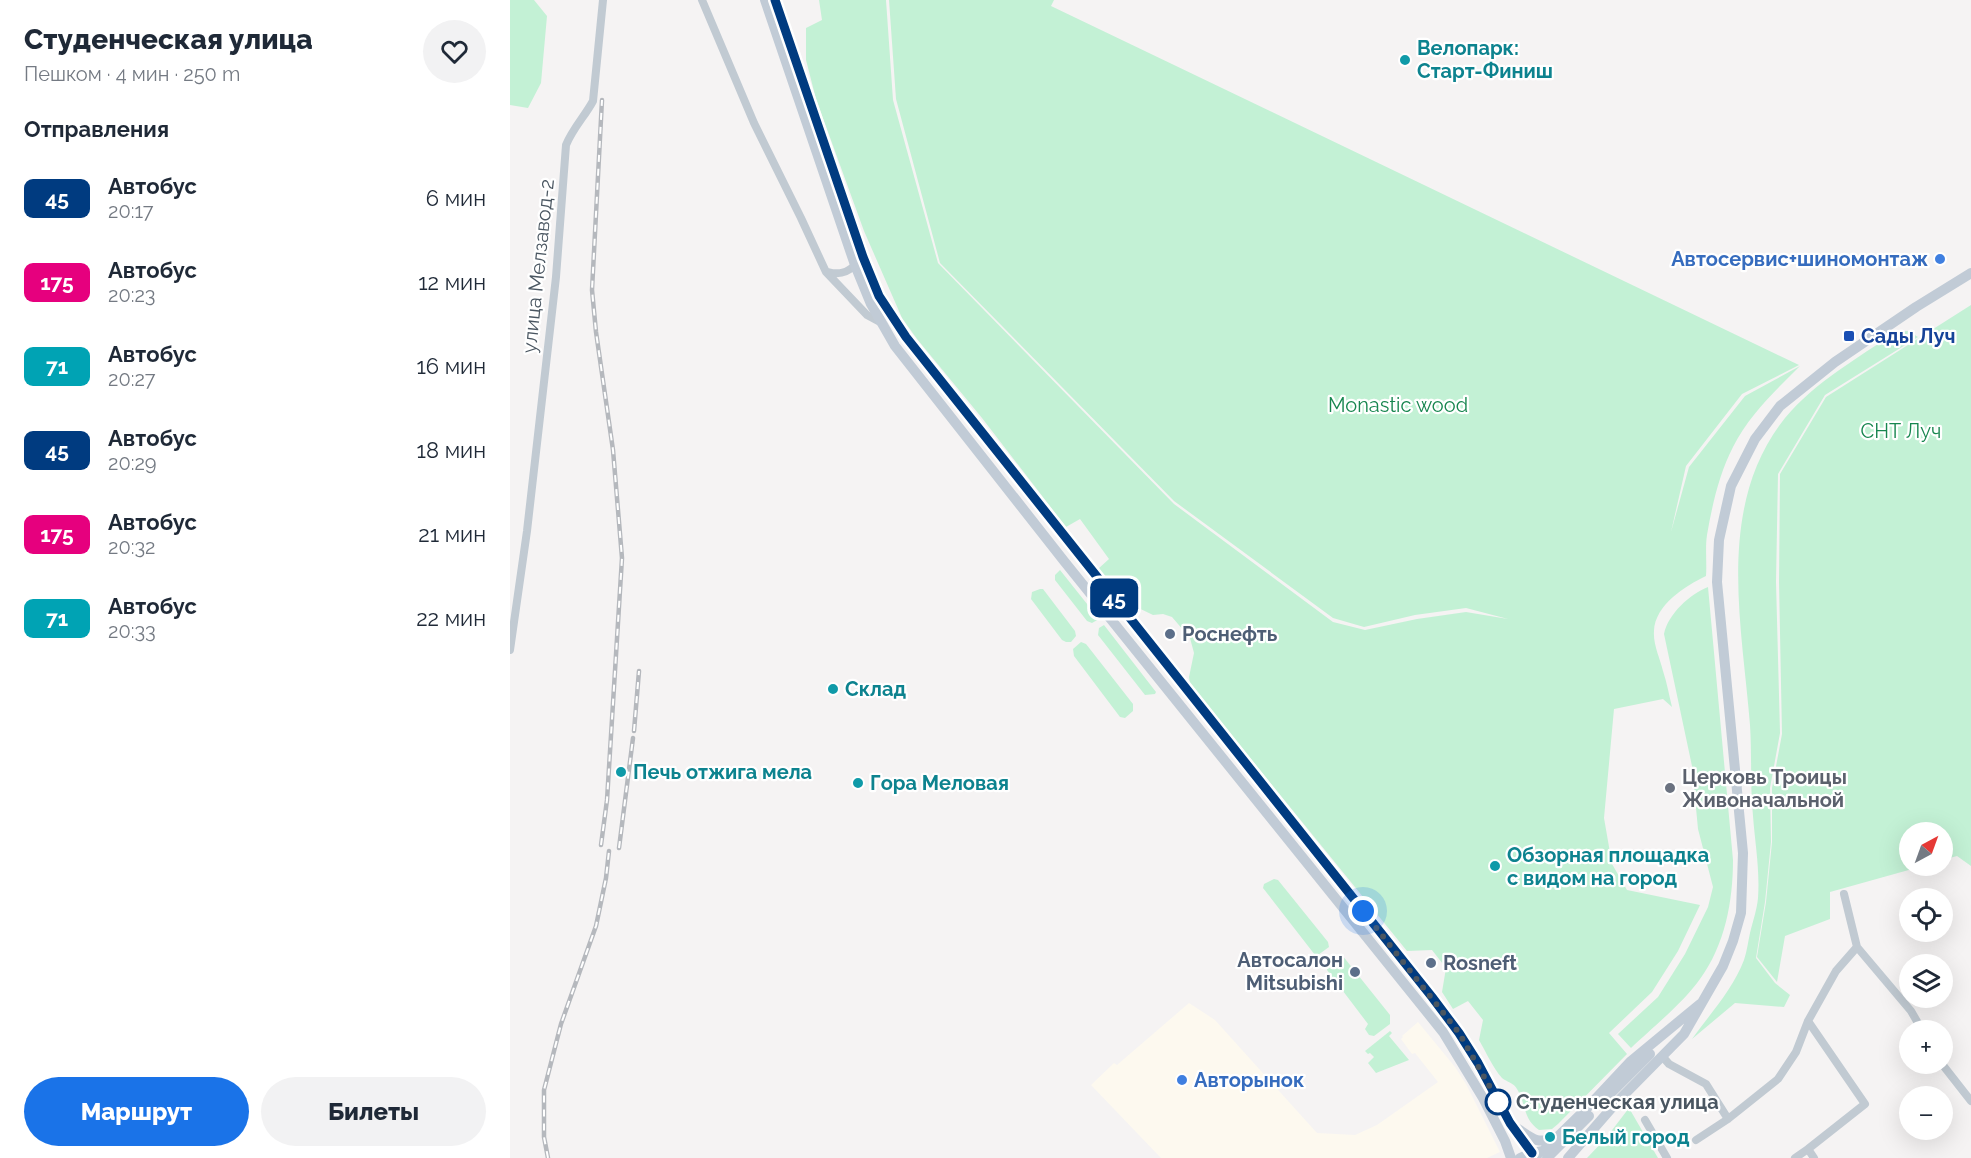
<!DOCTYPE html>
<html lang="ru">
<head>
<meta charset="utf-8">
<style>
  :root { --surface:#fff; --page:#f2f2f3; --text:#1f2937; --muted:#747a83; --accent:#1a73e8 }
  body { margin:0; font-family:Raleway,sans-serif; background:var(--page); color:var(--text); height:100vh; display:flex; flex-direction:column; font-size:22px; white-space:nowrap }
  * { box-sizing:border-box; margin:0 }
  p { font-size:20px; color:var(--muted) }
  .icon { flex:none; width:33px; height:33px; fill:none; stroke:currentColor; stroke-width:2; stroke-linecap:round; stroke-linejoin:round }
  .map { position:relative; flex:1; overflow:hidden }
  .side { display:flex; flex-direction:column; background:var(--surface); width:510px }
  .side>* { flex:none }
  .badge { padding:0 12px; border-radius:9px; font-size:21px; line-height:39px }
  .needle { width:39px; rotate:41deg }
  .controls { position:absolute; left:1389px; top:822px; display:grid; gap:12px }
  .controls a { display:grid; place-items:center; width:54px; height:54px; border-radius:50%; background:var(--surface); box-shadow:0 6px 24px #0002; font-size:30px }
  .you { position:absolute; width:30px; height:30px; margin:-15px; border:4px solid #fff; border-radius:50%; background:#1a73e8; box-shadow:0 0 0 9px #1a73e833 }
  .map>.badge { position:absolute; translate:-50% -50%; box-shadow:0 0 0 3px #fff }
  h2 { padding:0 24px; font-size:22px; line-height:54px }
  .round { display:grid; place-items:center; flex:none; width:63px; height:63px; border-radius:32px; background:var(--page) }
  .summary { display:flex; align-items:center; justify-content:space-between; height:102px; padding:0 24px }
  h1 { font-size:28px; font-weight:800; line-height:45px }
  .cta { display:flex; gap:12px; margin-top:auto; padding:12px 24px }
  .cta a { flex:1; height:69px; border-radius:36px; background:var(--accent); color:#fff; font-size:24px; font-weight:800; line-height:69px; text-align:center }
  .cta a+a { background:var(--page); color:var(--text) }
  ul { padding:0; list-style:none }
  li { display:flex; align-items:center; gap:18px; height:84px; padding:0 24px }
  li div { flex:1 }
  li b { display:block; font-size:22px }
  li em { font-style:normal }
  li .badge { min-width:66px; font-weight:700; text-align:center }
  main { display:flex; flex:1; min-height:0 }
  .map>svg:first-child { display:block }
  .commercial { fill:#fdf9ef }
  .green { fill:#c3f1d5 }
  .lines { fill:none; stroke-linecap:round; stroke-linejoin:round }
  .minor { stroke:#c1cad2; stroke-width:8 }
  .secondary { stroke:#c1cbd6; stroke-width:10 }
  .rail-casing { stroke:#b5b8bd; stroke-width:4.5 }
  .rail { stroke:#fff; stroke-width:2; stroke-dasharray:7; stroke-linecap:butt }
  .line-casing { stroke:#fff; stroke-width:14 }
  .line { stroke:#003b80; stroke-width:9 }
  .walk { stroke:#4a5661; stroke-width:6; stroke-dasharray:0 10.8 }
  .culture-dot { fill:#0f9aa8; stroke:#fff; stroke-width:2 }
  .shop-dot { fill:#3f7fe0; stroke:#fff; stroke-width:2 }
  .transit-dot { fill:#1a4fb4; stroke:#fff; stroke-width:2 }
  .service-dot { fill:#5c6f8a; stroke:#fff; stroke-width:2 }
  .worship-dot { fill:#6b7280; stroke:#fff; stroke-width:2 }
  .stop-dot { fill:#fff; stroke:#003b80; stroke-width:3 }
  .labels { text-anchor:middle; stroke-width:4.5; stroke-linejoin:round; paint-order:stroke }
  .culture-label { font-size:20px; font-weight:bold; fill:#0d838f; stroke:#fff; text-anchor:start }
  .shop-label { font-size:20px; font-weight:bold; fill:#366cbe; stroke:#fff; text-anchor:end }
  .street-label { font-size:20px; fill:#4a5661; stroke:#fff }
  .transit-label { font-size:20px; font-weight:bold; fill:#164399; stroke:#fff; text-anchor:start }
  .park-label { font-size:20px; fill:#17864f; stroke:#fff }
  .service-label { font-size:20px; font-weight:bold; fill:#4e5e75; stroke:#fff; text-anchor:start }
  .worship-label { font-size:20px; font-weight:bold; fill:#5b616d; stroke:#fff; text-anchor:start }
  .stop-label { font-size:20px; font-weight:bold; fill:#4a5661; stroke:#fff; text-anchor:start }
</style>
</head>
<body>
<main>
<section class="side">
<div class="summary"><div><h1>Студенческая улица</h1><p>Пешком · 4 мин · 250 m</p></div><a class="round"><svg class="icon" aria-label="heart" viewBox="0 0 24 24"><path d="M12 20l-8-8c-3-5 5-10 8-4 3-6 11-1 8 4z"/></svg></a></div>
<h2>Отправления</h2>
<ul>
<li><span class="badge" style="background:#003b80;color:#fff">45</span><div><b>Автобус</b><p>20:17</p></div><em>6 мин</em></li>
<li><span class="badge" style="background:#e6007e;color:#fff">175</span><div><b>Автобус</b><p>20:23</p></div><em>12 мин</em></li>
<li><span class="badge" style="background:#00a3b4;color:#fff">71</span><div><b>Автобус</b><p>20:27</p></div><em>16 мин</em></li>
<li><span class="badge" style="background:#003b80;color:#fff">45</span><div><b>Автобус</b><p>20:29</p></div><em>18 мин</em></li>
<li><span class="badge" style="background:#e6007e;color:#fff">175</span><div><b>Автобус</b><p>20:32</p></div><em>21 мин</em></li>
<li><span class="badge" style="background:#00a3b4;color:#fff">71</span><div><b>Автобус</b><p>20:33</p></div><em>22 мин</em></li>
</ul>
<div class="cta"><a>Маршрут</a><a>Билеты</a></div>
</section>
<div class="map">
<svg width="1461" height="1158" viewBox="0 0 1461 1158">
  <rect width="100%" height="100%" fill="#f5f3f3"/>
  <!-- commercial -->
  <path class="commercial" d="M679,1003L705,1020L807,1133L845,1135L867,1125L928,1082L905,1053L902,1054L891,1039L893,1037L892,1036L908,1022L945,1067L956,1084L990,1152L977,1158H651L581,1085L604,1063L607,1065Z"/>
  <!-- green -->
  <path class="green" d="M0,0H24L37,16L31,83L18,108L0,105Z
    M309,0H376L383,100L428,263L664,504L823,622L855,630L907,619L956,612L998,619L956,608L905,615L854,627L823,618L664,501L430,263L386,99L379,0H544L541,6L1289,365L1232,394L1176,466L1161,532L1179,467L1235,396L1290,366C1265,391 1239,415 1223,447C1209,474 1202,506 1197,535C1195,548 1197,563 1196,576C1175,586 1145,605 1144,631C1143,645 1150,658 1153,671C1157,683 1159,695 1162,707L1153,699L1104,709L1094,818L1102,864L1117,890L1190,905L1168,951L1142,992L1099,1033L1117,1054L1048,1124L1042,1129L1029,1130C1012,1118 1017,1105 1007,1089C1004,1083 997,1082 992,1078C983,1068 976,1052 969,1040L973,1020L958,1001L943,1009L932,992L936,968L922,950L897,951L680,684L679,677L684,653L680,638L662,617L653,614L643,615L614,601L606,593L588,569L599,559L570,519L556,527L472,418L407,339L392,318L354,231L306,99L296,60V28L312,20Z
    M1461,305V866L1447,856L1433,860L1432,832H1400V866H1413L1320,892V919L1275,936L1267,982L1247,957L1256,902L1262,842V788L1272,734L1269,582L1270,474L1316,397Z
    M1398,331L1408,337L1315,395L1268,474L1266,582L1270,733L1260,788L1261,842L1255,902L1246,958L1265,983L1280,995L1274,1007L1225,1003L1182,1039C1200,1014 1223,989 1234,960C1237,951 1238,942 1240,933C1243,921 1247,909 1248,898C1250,870 1245,843 1243,816C1240,786 1242,755 1240,725C1232,623 1205,506 1275,418C1305,382 1348,358 1386,332Z
    M550,570L589,619L582,623L577,621L545,580V575Z
    M1198,587L1223,860C1223,901 1215,945 1190,979C1174,1002 1142,1028 1121,1048L1108,1034L1148,997L1175,954L1198,907L1203,887L1188,829L1182,766L1154,634C1158,614 1180,594 1198,587Z
    M530,589H533L565,631L566,636L561,642H556L552,640L521,599L522,592Z
    M594,625L646,692L645,694L635,695L588,635L589,628Z
    M571,642L576,644L623,704V711L615,718L610,717L564,656L563,649Z
    M764,879L768,880L818,942L819,947L808,955H805L753,888L754,884Z
    M832,955L880,1015V1024L864,1036L859,1035L855,1029L858,1024L817,970L818,965Z
    M880,1031L882,1033L879,1036L899,1060L866,1073L858,1063L864,1057L860,1053L858,1054L855,1051Z
    M1119,1108L1148,1158H1077L1096,1138Z"/>
  <g class="lines">
    <!-- minor -->
    <path class="minor" d="M192,0L244,123L291,218L316,272L357,315L370,322
      M318,272C329,275 337,273 345,265
      M0,650L17,531L46,277L56,145C63,128 75,116 83,101L93,0
      M1334,894L1347,947L1401,1011L1412,1030
      M1152,1056L1159,1064L1196,1084L1218,1119
      M1432,1064L1461,1101
      M1135,1120L1157,1158
      M1186,1140L1218,1119L1268,1079L1286,1052L1298,1021L1326,971L1347,947
      M1298,1149L1304,1158
      M1285,1158L1298,1149L1355,1104L1298,1021"/>
    <!-- secondary -->
    <path class="secondary" d="M255,0L345,265L361,304L385,346L554,561L933,1032L973,1098L995,1141L1001,1158
      M265,0L353,257L369,296L396,337L922,997L949,1033L968,1063L1000,1123L1022,1153L1033,1151L1076,1109L1121,1061L1190,1004
      M1096,1098L1140,1054
      M1008,1129C1023,1139 1026,1144 1045,1138
      M1010,1158L1022,1153L1027,1156
      M1037,1158L1079,1116
      M1058,1158L1106,1103L1174,1034L1213,966L1223,941L1231,913L1233,853L1207,582L1209,540L1221,486L1245,439L1270,406L1325,362L1406,307L1461,273"/>
    <!-- rail casing -->
    <g class="rail-casing">
      <path id="rail" d="M124,731L129,671
        M91,845L97,800L112,558L103,450L86,332L82,290L92,100
        M109,848L123,738
        M38,1158L34,1137V1090L51,1024L86,926L96,878L99,851"/>
    </g>
    <!-- rail -->
    <use href="#rail" class="rail"/>
  </g>
  <g class="lines">
    <!-- line casing -->
    <g class="line-casing">
      <path id="line" d="M265,0L353,257L369,296L396,337L922,997L949,1033L968,1063L1000,1123L1022,1153"/>
    </g>
    <!-- line -->
    <use href="#line" class="line"/>
    <!-- walk -->
    <path class="walk" d="M853,911L949,1033L989,1103L988,1102"/>
  </g>
  <!-- markers -->
  <g class="culture-dot">
    <circle cx="895" cy="60" r="6"/>
    <circle cx="323" cy="689" r="6"/>
    <circle cx="111" cy="772" r="6"/>
    <circle cx="348" cy="783" r="6"/>
    <circle cx="985" cy="866" r="6"/>
    <circle cx="1040" cy="1137" r="6"/>
  </g>
  <g class="shop-dot">
    <circle cx="1430" cy="259" r="6"/>
    <circle cx="672" cy="1080" r="6"/>
  </g>
  <rect class="transit-dot" x="1333" y="330" width="12" height="12" rx="3"/>
  <g class="service-dot">
    <circle cx="660" cy="634" r="6"/>
    <circle cx="921" cy="963" r="6"/>
    <circle cx="845" cy="972" r="6"/>
  </g>
  <circle class="worship-dot" cx="1160" cy="788" r="6"/>
  <circle class="stop-dot" cx="988" cy="1102" r="12"/>
  <g class="labels">
    <!-- culture labels -->
    <g class="culture-label">
      <text x="907" y="55">Велопарк:<tspan x="907" dy="23">Старт-Финиш</tspan></text>
      <text x="335" y="696">Склад</text>
      <text x="123" y="779">Печь отжига мела</text>
      <text x="360" y="790">Гора Меловая</text>
      <text x="997" y="862">Обзорная площадка<tspan x="997" dy="23">с видом на город</tspan></text>
      <text x="1052" y="1144">Белый город</text>
    </g>
    <!-- shop labels -->
    <g class="shop-label">
      <text x="1418" y="266">Автосервис+шиномонтаж</text>
      <text x="684" y="1087" text-anchor="start">Авторынок</text>
    </g>
    <!-- street labels -->
    <g class="street-label">
      <text transform="translate(28 266) rotate(-84)" y="7">улица Мелзавод-2</text>
    </g>
    <!-- transit labels -->
    <g class="transit-label">
      <text x="1351" y="343">Сады Луч</text>
    </g>
    <!-- park labels -->
    <g class="park-label">
      <text x="888" y="412">Monastic wood</text>
      <text x="1391" y="438">СНТ Луч</text>
    </g>
    <!-- service labels -->
    <g class="service-label">
      <text x="672" y="641">Роснефть</text>
      <text x="833" y="967" text-anchor="end">Автосалон<tspan x="833" dy="23">Mitsubishi</tspan></text>
      <text x="933" y="970">Rosneft</text>
    </g>
    <!-- worship labels -->
    <g class="worship-label">
      <text x="1172" y="784">Церковь Троицы<tspan x="1172" dy="23">Живоначальной</tspan></text>
    </g>
    <!-- stop labels -->
    <g class="stop-label">
      <text x="1006" y="1109">Студенческая улица</text>
    </g>
  </g>
</svg>
<div class="controls">
<a><svg class="needle" viewBox="-14 -14 28 28"><path d="M0-13l5 13h-10z" fill="#e53935"/><path d="M0 13l5-13h-10z" fill="#747a83"/></svg></a>
<a><svg class="icon" aria-label="locate" viewBox="0 0 24 24"><circle cx="12" cy="12" r="6"/><path d="M12 2v4M12 18v4M2 12h4M18 12h4"/></svg></a>
<a><svg class="icon" aria-label="layers" viewBox="0 0 24 24"><path d="M12 4l9 5-9 5-9-5zM3 14l9 5 9-5"/></svg></a>
<a>+</a>
<a>−</a>
</div>
<div class="you" style="left:853px;top:911px"></div>
<b class="badge" style="left:604px;top:598px;background:#003b80;color:#fff">45</b>
</div>
</main>
</body>
</html>
